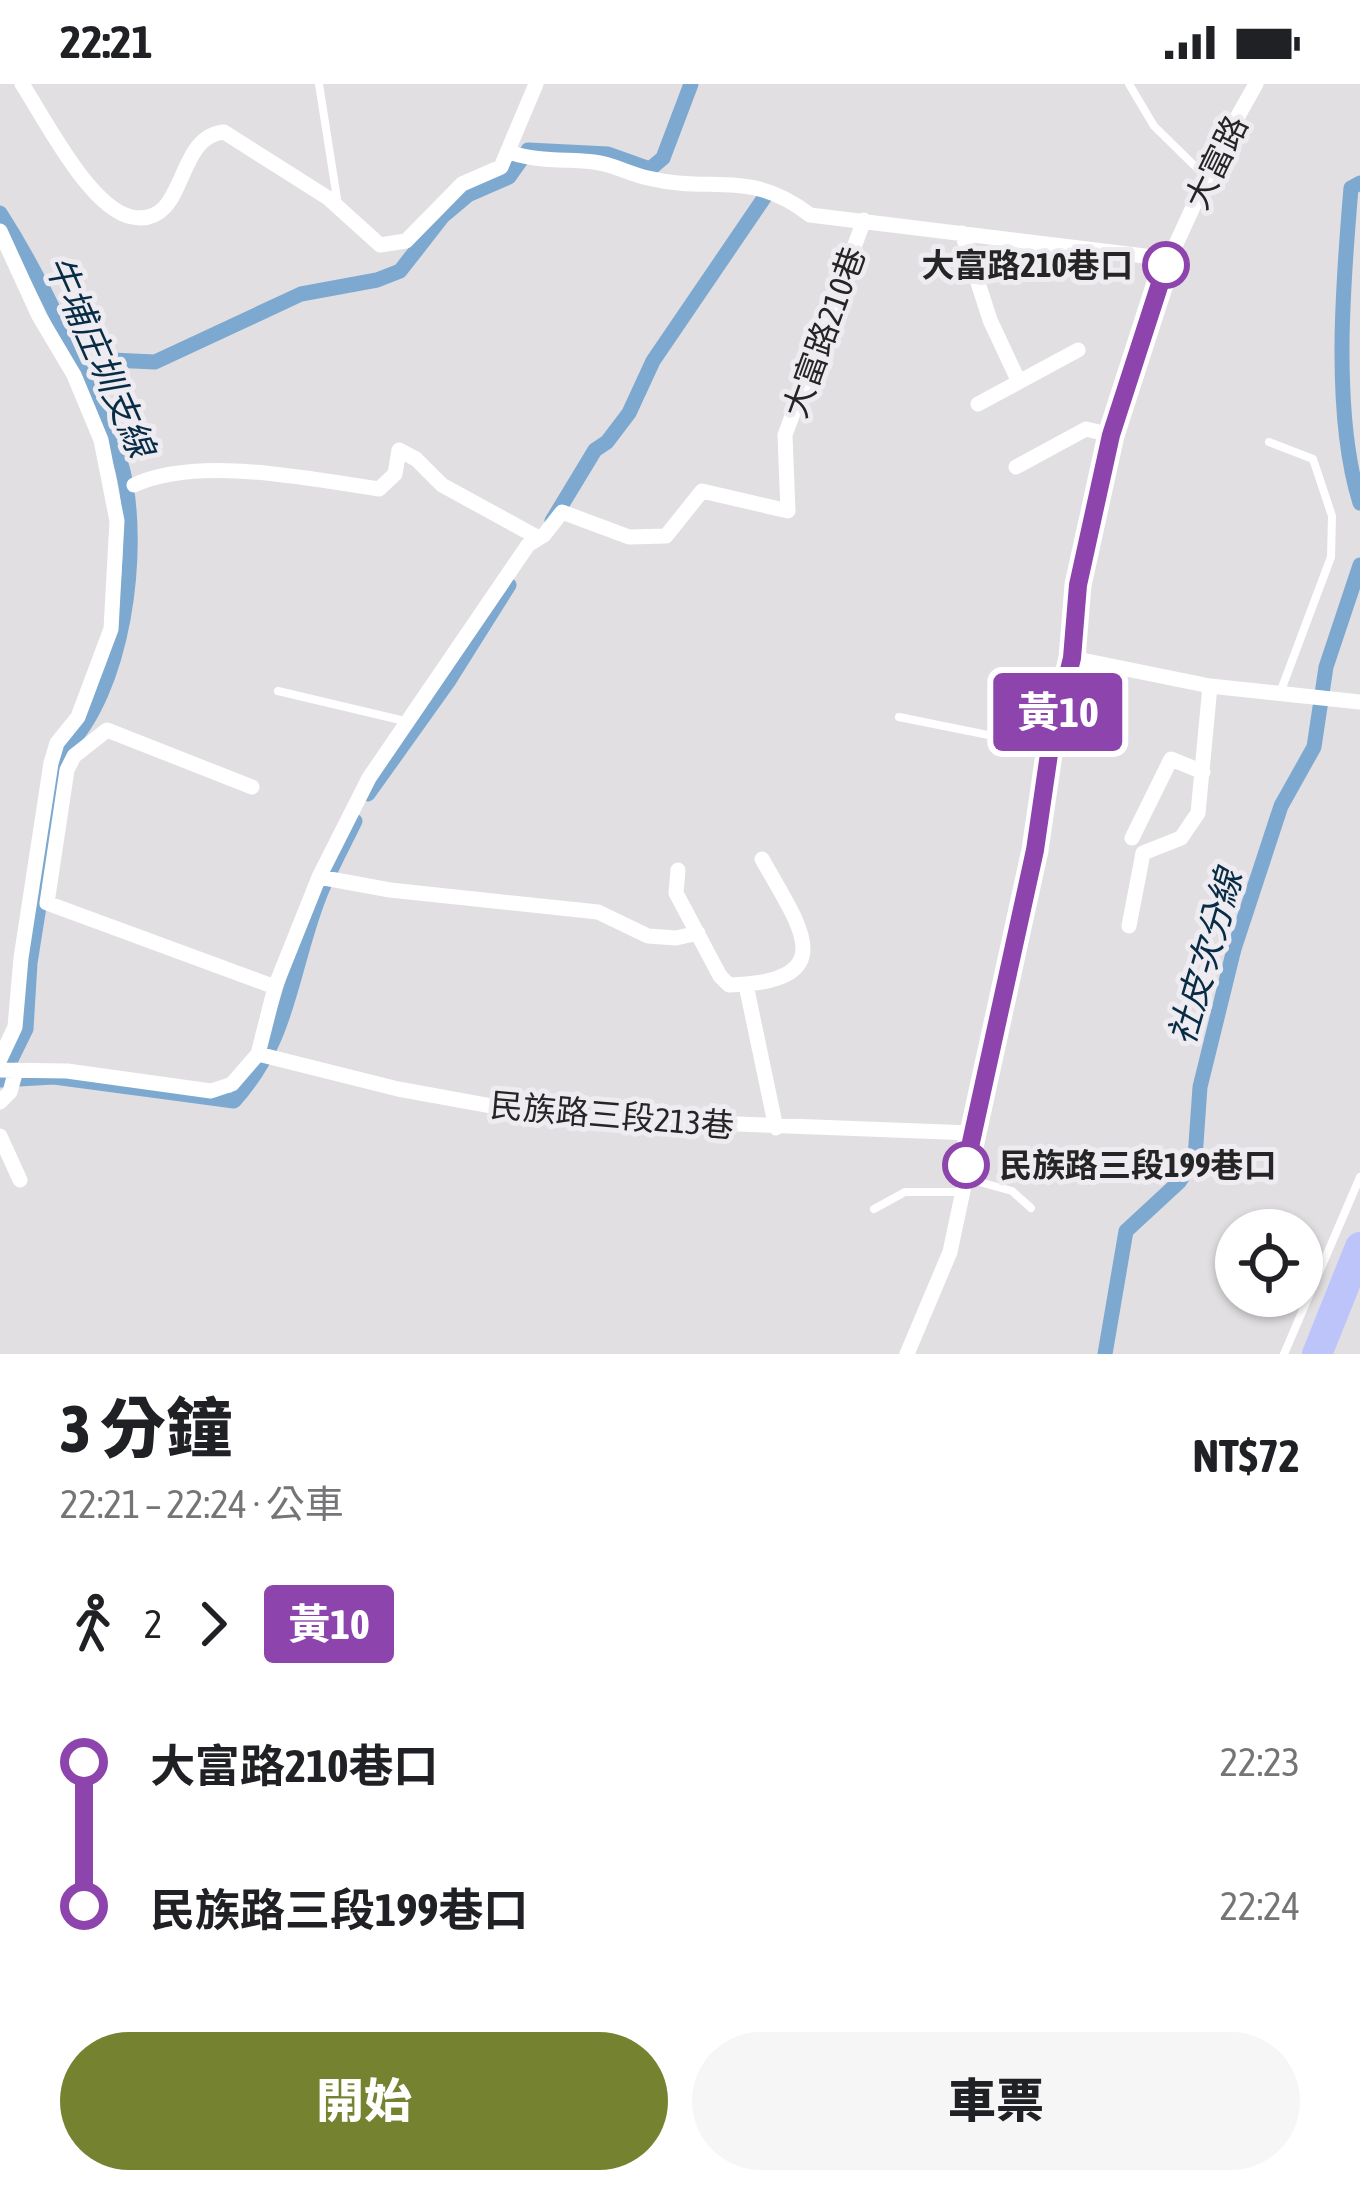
<!DOCTYPE html>
<html lang="zh-TW">
<head>
<meta charset="utf-8">
<style>
  :root { --surface:#fff; --page:#f6f6f6; --text:#202124; --muted:#757577; --accent:#758330 }
  body { margin:0; font-family:"Asap Condensed","Noto Sans TC",sans-serif; background:var(--page); color:var(--text); height:100vh; display:flex; flex-direction:column; font-size:45px; white-space:nowrap }
  * { box-sizing:border-box; margin:0 }
  p { font-size:39px; color:var(--muted) }
  .icon { flex:none; width:66px; height:66px; fill:none; stroke:currentColor; stroke-width:2; stroke-linecap:round; stroke-linejoin:round }
  .map { position:relative; height:1270px; overflow:hidden }
  .drawer { display:flex; flex-direction:column; background:var(--surface); flex:1 }
  .drawer>* { flex:none }
  .badge { padding:0 24px; border-radius:9px; font-size:42px; line-height:78px }
  .tools { position:absolute; left:1215px; top:1125px; display:grid; gap:24px }
  .tools a { display:grid; place-items:center; width:108px; height:108px; border-radius:50%; background:var(--surface); box-shadow:0 3px 9px #0004; font-size:60px }
  .map>.badge { position:absolute; translate:-50% -50%; box-shadow:0 0 0 6px #fff }
  .legs { display:flex; align-items:center; gap:18px; height:132px; padding:0 60px; font-size:39px }
  .legs p { margin-inline-start:auto }
  .head { display:flex; align-items:center; justify-content:space-between; height:204px; padding:0 60px }
  h1 { font-size:66px; font-weight:800; line-height:90px }
  .primary-button { display:flex; gap:24px; margin-top:auto; padding:24px 60px }
  .primary-button a { flex:1; height:138px; border-radius:72px; background:var(--accent); color:#fff; font-size:48px; font-weight:800; line-height:138px; text-align:center }
  .primary-button a+a { background:var(--page); color:var(--text) }
  ul { padding:0 60px; list-style:none }
  li { display:flex; align-items:center; gap:42px; height:144px; font-size:45px }
  li i { display:grid; place-items:center; width:18px; height:100%; margin:0 15px; background:currentColor }
  li i::after { content:''; width:30px; height:30px; margin:-15px; border:9px solid; border-radius:50%; background:var(--surface) }
  li p { margin-inline-start:auto }
  li:first-child i { background:linear-gradient(#0000 50%,currentColor 0) }
  li:last-child i { background:linear-gradient(currentColor 50%,#0000 0) }
  .status { display:flex; justify-content:space-between; align-items:center; height:84px; padding:0 60px; background:var(--surface); direction:ltr }
  .status svg { height:33px; fill:currentColor }
  .map>svg:first-child { display:block }
  .lines { fill:none; stroke-linecap:round; stroke-linejoin:round }
  .canal { stroke:#7da9d0; stroke-width:15 }
  .service { stroke:#fff; stroke-width:8 }
  .minor { stroke:#fff; stroke-width:15 }
  .motorway { stroke:#bdc4f9; stroke-width:30 }
  .line-1-casing { stroke:#fff; stroke-width:27 }
  .line-1 { stroke:#8e44ad; stroke-width:18 }
  .stop-1-dot { fill:#fff; stroke:#8e44ad; stroke-width:6 }
  .labels { text-anchor:middle; stroke-width:10; stroke-linejoin:round; paint-order:stroke }
  .street-label { font-size:33px; fill:#262526; stroke:#eeecf0 }
  .stop-label { font-size:33px; font-weight:bold; fill:#262526; stroke:#eeecf0; text-anchor:end }
  .water-label { font-size:36px; font-style:italic; fill:#082c46; stroke:#eeecf0 }
</style>
</head>
<body>
<div class="status"><b>22:21</b><svg viewBox="0 0 49 12"><path d="M0 12V9h3v3zM5 12V6h3v6zM10 12V3h3v9zM15 12V0h3v12zM26 1h20v11H26zM47 4h2v5h-2z"/></svg></div>
<div class="map">
<svg width="1360" height="1270" viewBox="0 0 1360 1270">
  <rect width="100%" height="100%" fill="#e1dfe2"/>
  <g class="lines">
    <!-- canal -->
    <path class="canal" d="M1360,99L1351,104C1343,198 1332,330 1360,419
      M0,129C38,188 68,253 95,319C104,341 117,364 123,387C142,466 124,608 64,666L30,879L26,945L1,996
      M84,292L96,280L112,276L155,278L301,210L377,196L400,187L443,132L468,111L509,93L528,66L608,70L650,85L663,74L691,0
      M552,437L595,366L607,358L629,329L653,277L766,111
      M368,710L448,598L509,501
      M1,996L54,993L234,1017C290,955 290,888 319,813C329,787 343,762 355,737
      M1105,1270L1126,1147L1179,1098L1195,1074L1200,1003L1234,865L1281,722L1314,663L1326,583L1360,481"/>
    <!-- service -->
    <path class="service" d="M319,0L338,121
      M1129,0L1154,42L1207,94
      M1269,358L1313,375L1332,432L1331,473L1280,609
      M278,607L409,638
      M899,633L1048,663
      M965,1094L1012,1107L1031,1124
      M874,1125L905,1108H960
      M1284,1270L1360,1093"/>
    <!-- minor -->
    <path class="minor" d="M22,0C45,35 90,125 132,133C188,144 174,52 224,48L328,114L380,161L406,157L462,100L501,83L536,0
      M509,68C537,78 565,75 594,78C613,80 629,90 648,94C712,110 750,84 810,131L1169,175
      M0,147L39,232L74,291L101,356L117,437L111,545L78,633L57,659L51,679L21,874L15,943L0,975
      M962,149L990,236L1019,298
      M978,320L1078,266
      M1016,383L1086,345L1111,351
      M134,401C198,371 310,395 379,405L395,390L399,366L416,375L442,401L537,453
      M1072,574L1210,602L1360,618
      M252,703L107,646L74,672L67,686L47,819L275,903
      M1132,754L1171,675L1203,688
      M678,786L676,809L720,892L729,901C845,898 799,841 762,775
      M319,793L390,806L598,828L648,852L676,854L698,849
      M1129,842L1143,769L1181,754L1198,729L1210,602
      M746,901L776,1044
      M258,970L398,1005L551,1033L972,1049
      M0,986L67,987L211,1007L232,1000L258,970L275,903L319,793L369,694L528,461L544,451L562,428L629,453L666,452L702,407L788,427L785,351L864,136
      M0,1018L10,1008L16,986
      M0,1052L20,1096
      M907,1270L950,1168L1035,767L1050,663L1072,574L1078,501L1111,351L1149,244L1160,195L1221,62L1256,0"/>
    <!-- motorway -->
    <path class="motorway" d="M1317,1270L1360,1163"/>
  </g>
  <g class="lines">
    <!-- line-1 casing -->
    <g class="line-1-casing">
      <path id="line-1" d="M966,1081L1035,766L1050,663L1072,574L1078,501L1111,351L1166,181"/>
    </g>
    <!-- line-1 -->
    <use href="#line-1" class="line-1"/>
  </g>
  <!-- markers -->
  <g class="stop-1-dot">
    <circle cx="1166" cy="181" r="21"/>
    <circle cx="966" cy="1081" r="21"/>
  </g>
  <g class="labels">
    <!-- street labels -->
    <g class="street-label">
      <text transform="translate(1216 78) rotate(-64)" y="12">大富路</text>
      <text transform="translate(824 248) rotate(-70)" y="12">大富路210巷</text>
      <text transform="translate(612 1031) rotate(5)" y="12">民族路三段213巷</text>
    </g>
    <!-- stop labels -->
    <g class="stop-label">
      <text x="1133" y="193">大富路210巷口</text>
      <text x="999" y="1093" text-anchor="start">民族路三段199巷口</text>
    </g>
    <!-- water labels -->
    <g class="water-label">
      <text transform="translate(100 272) rotate(66)" y="13">牛埔庄圳支線</text>
      <text transform="translate(1205 873) rotate(-74)" y="13">社皮次分線</text>
    </g>
  </g>
</svg>
<div class="tools">
<a><svg class="icon" aria-label="locate" viewBox="0 0 24 24"><circle cx="12" cy="12" r="6"/><path d="M12 2v4M12 18v4M2 12h4M18 12h4"/></svg></a>
</div>
<b class="badge" style="left:1058px;top:628px;background:#8e44ad;color:#fff">黃10</b>
</div>
<section class="drawer">
<div class="head"><div><h1>3 分鐘</h1><p>22:21 – 22:24 · 公車</p></div><b>NT$72</b></div>
<div class="legs"><svg class="icon" aria-label="walk" viewBox="0 0 24 24"><circle cx="13" cy="4" r="2"/><path d="M13 8l-2 6 4 7M11 14l-3 7M7 12l3-4h3l4 4"/></svg>2<svg class="icon" aria-label="forward" viewBox="0 0 24 24"><path d="M9 5l7 7-7 7"/></svg><b class="badge" style="background:#8e44ad;color:#fff">黃10</b></div>
<ul>
<li><i style="color:#8e44ad"></i><b>大富路210巷口</b><p>22:23</p></li>
<li><i style="color:#8e44ad"></i><b>民族路三段199巷口</b><p>22:24</p></li>
</ul>
<div class="primary-button"><a>開始</a><a>車票</a></div>
</section>
</body>
</html>
